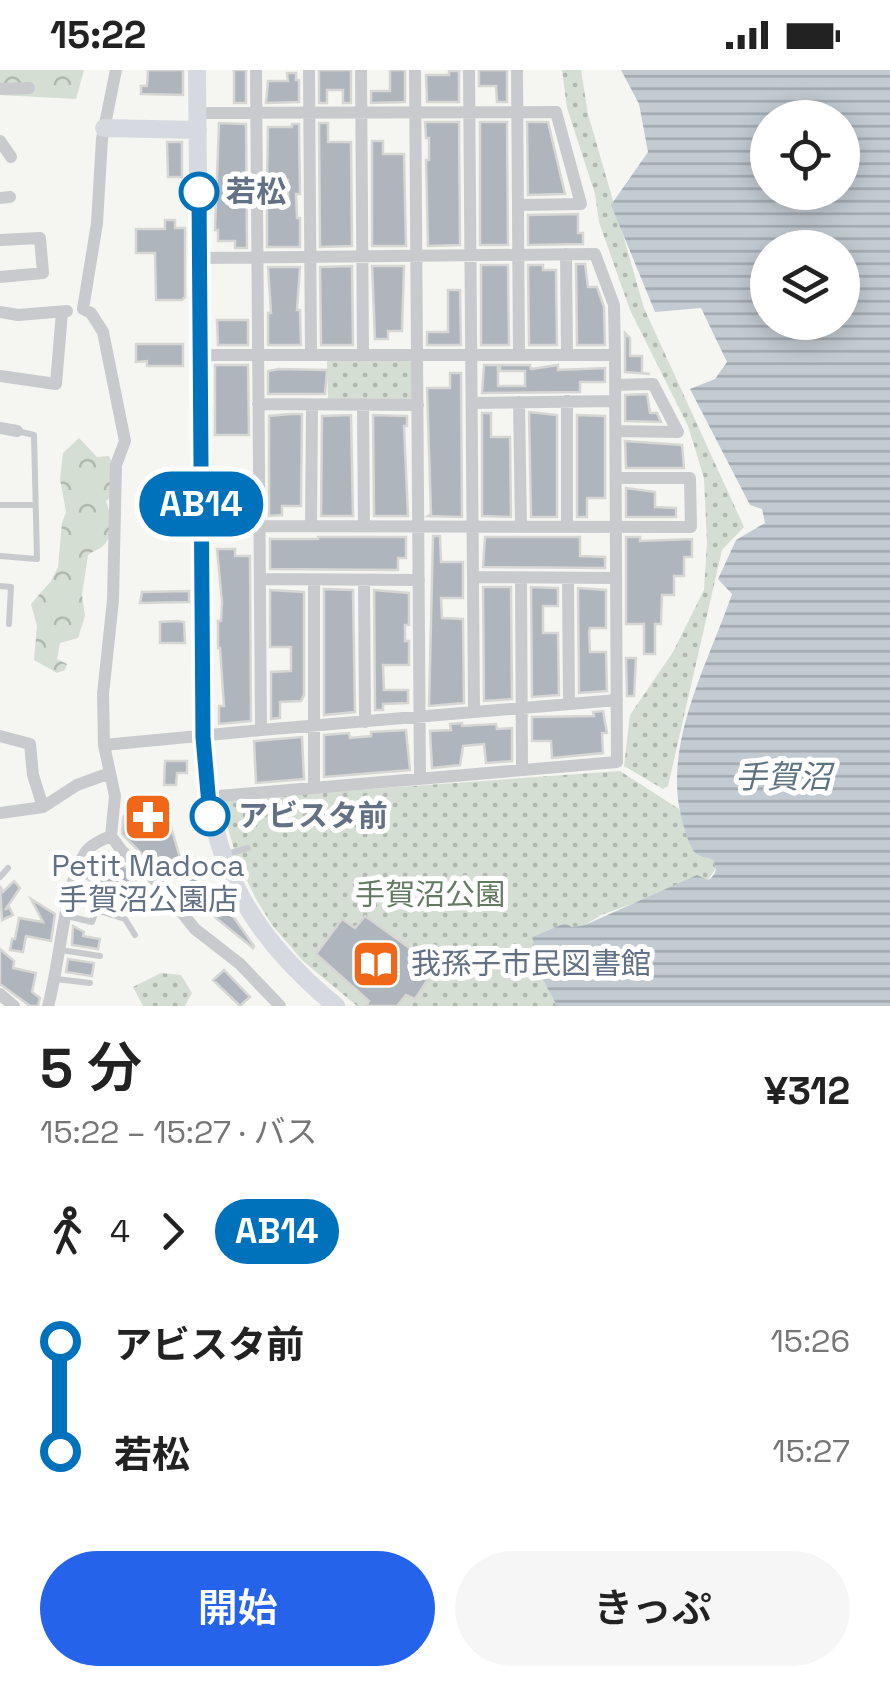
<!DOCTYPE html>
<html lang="ja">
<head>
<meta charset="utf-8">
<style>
  :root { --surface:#fff; --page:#f6f6f6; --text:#222; --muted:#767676; --accent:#2563eb }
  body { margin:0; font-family:"Space Grotesk","Noto Sans JP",sans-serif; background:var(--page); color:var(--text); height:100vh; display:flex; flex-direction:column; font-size:38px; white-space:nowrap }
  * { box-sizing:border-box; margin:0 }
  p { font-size:32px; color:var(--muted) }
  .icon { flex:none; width:55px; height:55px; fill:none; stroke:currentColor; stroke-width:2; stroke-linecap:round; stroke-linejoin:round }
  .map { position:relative; height:936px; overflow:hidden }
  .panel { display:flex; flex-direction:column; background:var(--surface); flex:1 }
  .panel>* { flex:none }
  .badge { padding:0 20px; border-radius:32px; font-size:35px; line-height:65px }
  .buttons { position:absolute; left:750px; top:30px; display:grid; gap:20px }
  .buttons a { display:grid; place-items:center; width:110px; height:110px; border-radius:50%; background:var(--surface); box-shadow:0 5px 25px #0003; font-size:50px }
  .map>.badge { position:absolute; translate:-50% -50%; box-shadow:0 0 0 5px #fff }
  .legs { display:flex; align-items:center; gap:15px; height:110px; padding:0 40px; font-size:32px }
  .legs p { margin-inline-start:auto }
  .overview { display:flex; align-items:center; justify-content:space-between; height:170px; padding:0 40px }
  h1 { font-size:55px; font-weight:600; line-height:75px }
  .action { display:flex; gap:20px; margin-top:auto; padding:20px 40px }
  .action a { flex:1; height:115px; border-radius:60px; background:var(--accent); color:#fff; font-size:40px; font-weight:600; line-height:115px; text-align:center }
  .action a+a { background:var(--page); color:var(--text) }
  ul { padding:0 40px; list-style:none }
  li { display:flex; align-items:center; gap:35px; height:110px; font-size:38px }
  li i { display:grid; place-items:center; width:15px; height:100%; margin:0 12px; background:currentColor }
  li i::after { content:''; width:25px; height:25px; margin:-12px; border:8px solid; border-radius:50%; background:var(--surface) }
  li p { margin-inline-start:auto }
  li:first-child i { background:linear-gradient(#0000 50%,currentColor 0) }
  li:last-child i { background:linear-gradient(currentColor 50%,#0000 0) }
  .status { display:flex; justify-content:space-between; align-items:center; height:70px; padding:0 50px; background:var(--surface); direction:ltr }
  .status svg { height:28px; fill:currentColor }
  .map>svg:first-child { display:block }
  .green { fill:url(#green-dots) }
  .forest { fill:url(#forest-crowns) }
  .water { fill:url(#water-rules); fill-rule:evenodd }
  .building { fill:#afb5bc; stroke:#d6d7d4; stroke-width:2.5 }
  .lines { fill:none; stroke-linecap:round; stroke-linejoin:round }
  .lane { stroke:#c8cace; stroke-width:6 }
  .street { stroke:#c8cace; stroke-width:12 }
  .secondary { stroke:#d6d9df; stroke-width:18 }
  .line-1-casing { stroke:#fff; stroke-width:22 }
  .line-1 { stroke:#0072bc; stroke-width:15 }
  .stop-1-dot { fill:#fff; stroke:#0072bc; stroke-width:5 }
  .labels { text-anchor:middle; stroke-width:10; stroke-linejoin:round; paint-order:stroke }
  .stop-label { font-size:30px; font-weight:bold; fill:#627185; stroke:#fff; text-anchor:start }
  .poi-label { font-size:30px; fill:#627185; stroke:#fff }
  .park-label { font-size:30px; fill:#637c61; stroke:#fff }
  .water-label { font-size:32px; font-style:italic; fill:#5e7382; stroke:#fff }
</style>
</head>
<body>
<div class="status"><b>15:22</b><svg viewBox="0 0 49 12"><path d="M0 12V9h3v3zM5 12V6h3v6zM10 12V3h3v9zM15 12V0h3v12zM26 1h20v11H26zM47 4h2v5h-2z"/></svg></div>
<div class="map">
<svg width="890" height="936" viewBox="0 0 890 936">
  <defs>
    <pattern id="green-dots" width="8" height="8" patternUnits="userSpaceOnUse" patternTransform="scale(2.5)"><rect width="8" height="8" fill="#d5ded2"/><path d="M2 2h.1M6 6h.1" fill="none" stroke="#b0b8b0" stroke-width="1.8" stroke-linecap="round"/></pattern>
    <pattern id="forest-crowns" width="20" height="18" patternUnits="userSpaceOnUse" patternTransform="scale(2.5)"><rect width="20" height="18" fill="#d5ded2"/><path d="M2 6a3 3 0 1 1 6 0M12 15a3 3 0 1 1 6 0" fill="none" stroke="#b0b8b0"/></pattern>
    <pattern id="water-rules" width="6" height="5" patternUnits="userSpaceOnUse" patternTransform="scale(2.5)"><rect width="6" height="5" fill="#c2cbd2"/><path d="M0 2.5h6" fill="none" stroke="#a1a9b0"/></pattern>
  </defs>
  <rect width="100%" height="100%" fill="#f5f6f1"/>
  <!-- green -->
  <path class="green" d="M562,0H581L588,44L644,238L744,457L722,480L668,716L663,719L624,696L630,645L673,582L704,520L707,473L704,408L688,356L630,240L599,152L595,124L567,38Z
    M412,287L413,328L409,333L328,332L327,288Z
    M620,701L679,739L691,777L697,784L713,789L716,798L708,810L701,809L601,845L585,855L572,857L565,853L532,867L542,908L557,936H357L303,891L272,855L256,829L237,790L220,730Z
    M161,903L181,905L192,923L185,936H143L133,917Z"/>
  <!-- forest -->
  <path class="forest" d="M0,0H84L76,29L0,25Z
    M79,368L97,387L109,386L112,392L111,427L106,431C111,443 114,466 103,476C99,480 92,481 88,485L82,525L85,546L78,568L60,573L57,589L67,594L65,600L57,603L34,590L37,556L31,534L51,511L58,497L62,453L66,442L60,409L63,383Z"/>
  <!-- water -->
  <path class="water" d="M621,0H890V936H557L542,908L532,867L565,853L572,857L585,855L697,805L708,810C717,804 717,799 713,790C708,787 703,787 698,785C690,780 687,766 684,757C659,679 707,597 732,524L718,509L736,470L765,453L762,439L750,435L690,319L715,309L727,292L701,238L655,242L611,135L648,82L639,34ZM768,48H842V122H768ZM768,178H842V252H768Z"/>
  <!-- building -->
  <path class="building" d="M148,0H183V25L141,24V16H147Z
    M234,0H246V33H234Z
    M319,0H351V33H343V20H327V33H319Z
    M390,0H405V32L371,33V21H390Z
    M479,0H507V32H497L496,16H479Z
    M449,1H459V32H427L426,5H449Z
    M287,3H296V10H299V32L266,33L268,11H288Z
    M425,52H459L460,175L428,176L426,90H429V68H426Z
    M480,52H507L508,175H480Z
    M527,52H548L565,124L528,125Z
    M219,53L246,54L247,178H235V171H218V160H215Z
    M319,53H328V72H351L352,176L320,177Z
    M292,54H299L300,124H296L297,148H300V177H267V128H288V110H267L268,57H292Z
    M372,71H383V84H404L406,176H372Z
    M167,72H182V107H168Z
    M578,144V163H583V174L528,175V145Z
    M165,150H175V158H185V227L182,230H156L155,183H136V159H165Z
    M576,194H585L588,217H597L604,237L605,275H577Z
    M481,195H508L509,275H481Z
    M528,195H543V200H556L557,275H529Z
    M352,196L353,275H321L320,197Z
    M372,196H404L402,261H388V269H375Z
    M268,197H300L297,240H300L301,275H268V243H271Z
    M448,220H460L461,275H427V262H448Z
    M217,250H248V275H218Z
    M625,263L630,268V286H642V303L650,304L625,302Z
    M136,274H183V296H147V291L136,292Z
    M215,295H248L249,365H215Z
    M484,295H498V316H525V301H500V295H530L531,299L558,295V300L605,298V312H580V322L482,323Z
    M279,299L327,300L325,324H268V301Z
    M450,303H461L462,447L428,446L431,444L427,318H450Z
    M647,324L650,343H657L661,352L625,351V325Z
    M529,342L557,345V447H531Z
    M482,343H491V367H510L511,447L482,446Z
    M290,344H302L301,436H282V445L269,446V346Z
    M351,345L353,446H321L322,346Z
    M373,345L407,346V356H404L408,446H374Z
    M577,345L605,346V428H587V447H577Z
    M625,371L682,375L684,398H626Z
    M626,418L655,422V437L676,438V447H626Z
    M433,466H440L441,492H463V528H441L442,548L463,549L464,633L429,636Z
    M318,467H406V488H398V500L270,499V469H318Z
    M485,467H580V486L605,487V498L483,497Z
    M626,467H640V471L692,469V487H684V506H674V525H662L661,554H655V584H644V554H626Z
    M217,479H235V486H250L251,651L219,654V636H224L220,578H218V551H221L222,532Z
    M483,517H511L512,629L484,631Z
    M531,517L558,518V536H543V563H558L559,625L532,627Z
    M578,518L606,520V558H590L589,562L590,582H606L607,621L579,623Z
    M324,519L353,520L355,642L324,645Z
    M270,520L304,522V625L301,631L280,632V648L271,649V602L291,601V577H270Z
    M374,520L409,523V555H405V571H409V595H383L384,620H408V633L383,634V640H375Z
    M189,521V532L140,533L142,522Z
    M178,551L184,552L185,573H160V552Z
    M626,588H636L634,626H627Z
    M603,641L607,663H602L603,683L552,688L551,671H532V647L594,646L593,642Z
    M462,653V656L496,654L497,659L512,658V691L486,693L484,674L463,676L460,695L432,698L430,661L451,660L450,654Z
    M406,660L410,700L324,707V665L349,663L350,668L371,666V662Z
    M302,667L304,709L256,713L254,671Z
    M165,691H187V703H177L176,715H164Z
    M163,730L180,788L154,796L122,764L123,749L124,746L141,740L140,737Z
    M100,783L101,787L115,794L117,791L120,793L132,803L128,804L150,819L155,826L153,831L128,819L125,827L85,808L94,788Z
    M195,788L203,810L189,815L181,793Z
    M14,811L20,818L5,840L9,837L13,845L2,850L0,816L3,822Z
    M31,829L55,844L51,871L26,866L23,882L10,880L12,869H15L19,848L43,852Z
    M225,835L254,876L253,878L216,848L213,842Z
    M365,846L436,897L415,929L406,925L397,936H366L369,931L316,884L342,849L355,858Z
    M73,856L84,862L83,866L100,869L98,879L72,875Z
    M0,879L14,891L13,898L36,903L32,922L40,928L38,936H30L0,914Z
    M68,889L94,893L92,906L66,902Z
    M224,900L250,927L240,936L213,910Z"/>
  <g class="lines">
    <!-- lane -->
    <path class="lane" d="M0,435H34
      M0,486L37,489L34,365L17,361
      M0,516L11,517L9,554
      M224,785L248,778
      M0,807L8,798
      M67,846L92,852L96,840L125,849L135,865
      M61,880L100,886
      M56,909L90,913"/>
    <!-- street -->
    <path class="street" d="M309,0L311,285
      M361,0L363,284
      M415,0L420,709
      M0,19L29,18
      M198,43L556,42L581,134L518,135
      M0,71L11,87
      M0,128L10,127
      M0,170L40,168L43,203L0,207
      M566,184L567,285
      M200,188L595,184L614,235L615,285
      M0,242L18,245L67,241
      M200,285H519
      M0,306L56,314L62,242
      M615,315L653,314L678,362L616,361
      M519,332L521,456
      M472,333L615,331
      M258,334L418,335
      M363,335L364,456
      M0,358L17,361
      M201,456L691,457L690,408H616
      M311,456L312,335
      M567,457V331
      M473,507L616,508
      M521,508L522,699
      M568,508L569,634
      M260,509L419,510
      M314,510V718
      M364,510L365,652
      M474,642L617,630
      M261,660L474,642L469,0
      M0,666L30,674L33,705L43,737
      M104,675L103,624L113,530L116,395L125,371L103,262L91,243L83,239L97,153L102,69L116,0
      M110,703L115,726L111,766L122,781L157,812L195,859L240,894L280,936
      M207,727L617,692L615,285H519L517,0
      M0,743L43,737L77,715L110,703L104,675L261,660L256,0
      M0,924L14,936
      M48,936C60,894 64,817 85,783C91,774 102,770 111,766"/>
    <!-- secondary -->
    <path class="secondary" d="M197,0L203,667C207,785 244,861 336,936
      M104,58L198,60"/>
  </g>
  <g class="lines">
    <!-- line-1 casing -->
    <g class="line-1-casing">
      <path id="line-1" d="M199,122L203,667L210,746"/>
    </g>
    <!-- line-1 -->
    <use href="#line-1" class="line-1"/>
  </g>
  <!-- icons -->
  <defs>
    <g id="pharmacy-square" transform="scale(2.5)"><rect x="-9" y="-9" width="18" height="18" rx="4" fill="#f06817" stroke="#fff"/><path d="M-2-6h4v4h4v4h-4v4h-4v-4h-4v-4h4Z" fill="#fff"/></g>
    <g id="library-square" transform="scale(2.5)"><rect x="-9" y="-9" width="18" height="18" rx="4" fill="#f06817" stroke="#fff"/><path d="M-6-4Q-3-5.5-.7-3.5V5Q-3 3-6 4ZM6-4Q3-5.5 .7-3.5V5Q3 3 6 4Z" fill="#fff"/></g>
  </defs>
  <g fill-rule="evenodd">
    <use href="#pharmacy-square" x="148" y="747"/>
    <use href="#library-square" x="376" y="894"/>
  </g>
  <!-- markers -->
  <g class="stop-1-dot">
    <circle cx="199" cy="122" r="18"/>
    <circle cx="210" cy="746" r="18"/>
  </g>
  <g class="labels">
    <!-- stop labels -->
    <g class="stop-label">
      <text x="226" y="132">若松</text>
      <text x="238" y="756">アビスタ前</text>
    </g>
    <!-- poi labels -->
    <g class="poi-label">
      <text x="148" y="806">Petit Madoca<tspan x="148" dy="34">手賀沼公園店</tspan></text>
      <text x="411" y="904" text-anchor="start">我孫子市民図書館</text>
    </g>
    <!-- park labels -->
    <g class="park-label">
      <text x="430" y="835">手賀沼公園</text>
    </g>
    <!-- water labels -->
    <g class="water-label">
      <text x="783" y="718">手賀沼</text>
    </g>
  </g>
</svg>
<div class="buttons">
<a><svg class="icon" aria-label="locate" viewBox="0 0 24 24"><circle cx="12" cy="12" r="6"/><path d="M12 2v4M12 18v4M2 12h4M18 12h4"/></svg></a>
<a><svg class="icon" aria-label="layers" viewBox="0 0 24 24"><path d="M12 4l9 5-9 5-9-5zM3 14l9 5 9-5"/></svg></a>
</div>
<b class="badge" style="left:201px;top:434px;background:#0072bc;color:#fff">AB14</b>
</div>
<section class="panel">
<div class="overview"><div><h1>5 分</h1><p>15:22 – 15:27 · バス</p></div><b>¥312</b></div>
<div class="legs"><svg class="icon" aria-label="walk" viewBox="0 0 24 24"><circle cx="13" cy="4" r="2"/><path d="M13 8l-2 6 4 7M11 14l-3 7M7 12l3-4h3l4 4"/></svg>4<svg class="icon" aria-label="forward" viewBox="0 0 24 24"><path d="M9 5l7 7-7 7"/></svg><b class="badge" style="background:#0072bc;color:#fff">AB14</b></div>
<ul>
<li><i style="color:#0072bc"></i><b>アビスタ前</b><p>15:26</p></li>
<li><i style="color:#0072bc"></i><b>若松</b><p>15:27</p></li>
</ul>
<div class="action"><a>開始</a><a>きっぷ</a></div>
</section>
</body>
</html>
